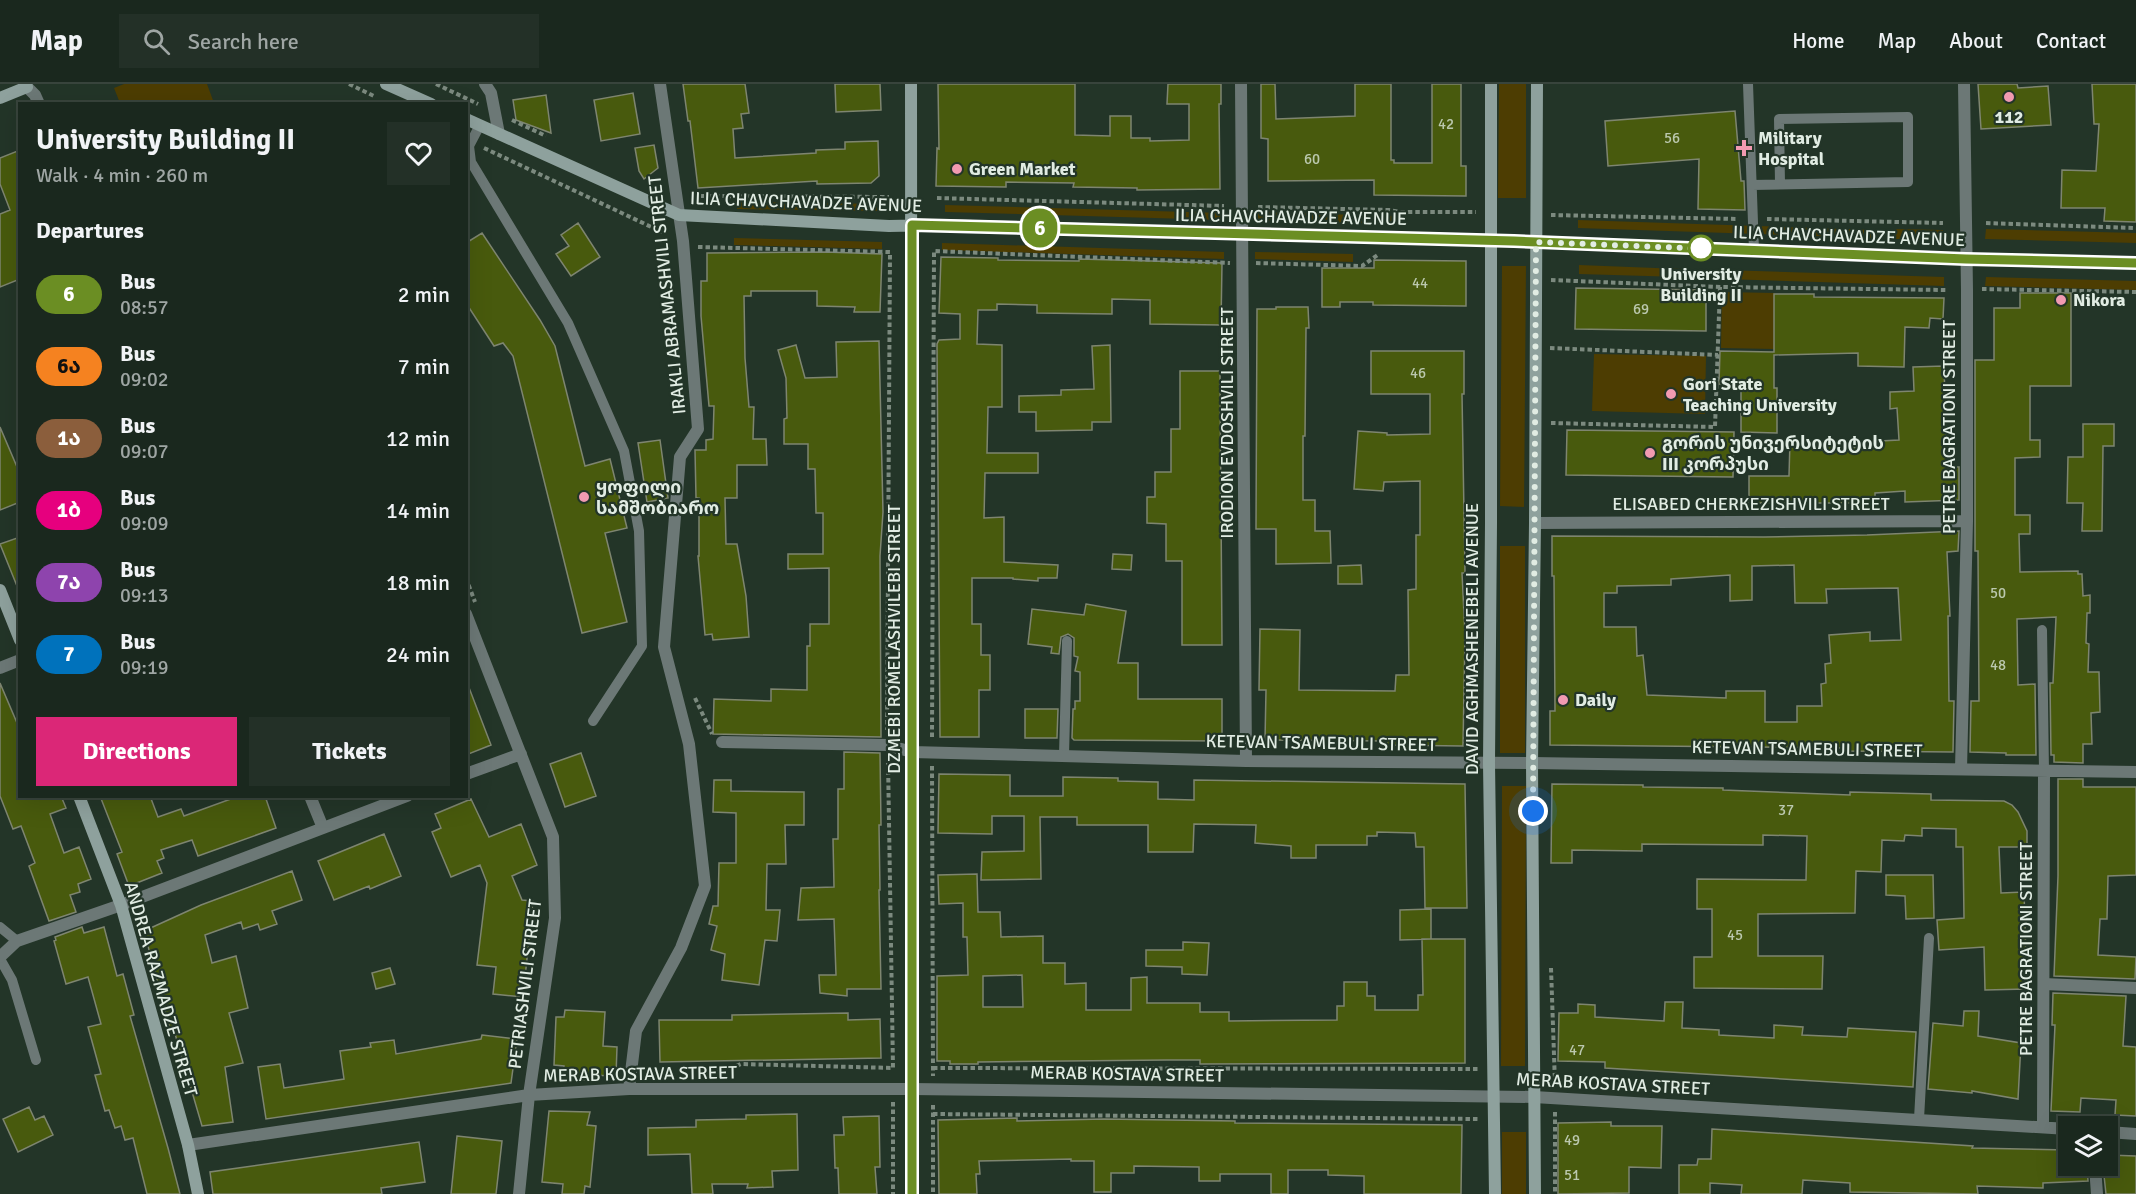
<!DOCTYPE html>
<html lang="en">
<head>
<meta charset="utf-8">
<style>
  :root { --surface:#1a281e; --page:#233027; --text:#f1f3f6; --muted:#9fa6a4; --line:#38443c; --accent:#db2777 }
  body { margin:0; font-family:Signika,"Noto Sans Georgian",sans-serif; background:var(--page); color:var(--text); height:100vh; display:flex; flex-direction:column; font-size:22px; white-space:nowrap }
  * { box-sizing:border-box; margin:0 }
  p { font-size:20px; color:var(--muted) }
  .icon { flex:none; width:33px; height:33px; fill:none; stroke:currentColor; stroke-width:2; stroke-linecap:round; stroke-linejoin:round }
  .map { position:relative; flex:1; overflow:hidden }
  .sheet { position:absolute; left:18px; top:18px; width:450px; height:696px; display:flex; flex-direction:column; background:var(--surface); border-radius:0px; box-shadow:0 6px 24px #0002,0 0 0 2px var(--line) }
  .sheet>* { flex:none }
  .badge { padding:0 12px; border-radius:20px; font-size:21px; line-height:39px }
  .buttons { position:absolute; left:2058px; top:1032px; display:grid; gap:12px }
  .buttons a { display:grid; place-items:center; width:60px; height:60px; border-radius:0px; background:var(--surface); box-shadow:0 6px 24px #0002,0 0 0 2px var(--line); font-size:30px }
  .you { position:absolute; width:30px; height:30px; margin:-15px; border:4px solid #fff; border-radius:50%; background:#1a73e8; box-shadow:0 0 0 9px #1a73e833 }
  .map>.badge { position:absolute; translate:-50% -50%; box-shadow:0 0 0 3px #fff }
  h2 { padding:0 18px; font-size:22px; line-height:54px }
  .round { display:grid; place-items:center; flex:none; width:63px; height:63px; border-radius:0px; background:var(--page) }
  .overview { display:flex; align-items:center; justify-content:space-between; height:102px; padding:0 18px }
  h1 { font-size:28px; font-weight:700; line-height:45px }
  .button { display:flex; gap:12px; margin-top:auto; padding:12px 18px }
  .button a { flex:1; height:69px; border-radius:0px; background:var(--accent); color:#fff; font-size:24px; font-weight:700; line-height:69px; text-align:center }
  .button a+a { background:var(--page); color:var(--text) }
  ul { padding:0; list-style:none }
  li { display:flex; align-items:center; gap:18px; height:72px; padding:0 18px }
  li div { flex:1 }
  li b { display:block; font-size:22px }
  li em { font-style:normal }
  li .badge { min-width:66px; font-weight:700; text-align:center }
  header { display:flex; align-items:center; gap:36px; box-sizing:border-box; height:84px; padding:0 30px; background:var(--surface); border-bottom:2px solid var(--line) }
  header strong { font-size:28px }
  nav { display:flex; gap:33px; margin-inline-start:auto; font-size:21px }
  .search { width:420px; height:54px; background:var(--page); display:flex; align-items:center; gap:15px; box-sizing:border-box; padding:0 21px; border-radius:0px; color:var(--muted); font-size:22px }
  .map>svg:first-child { display:block }
  .green { fill:#4d3d02 }
  .building { fill:#485a0d; stroke:#7e8570; stroke-width:1.5; fill-rule:evenodd }
  .lines { fill:none; stroke-linecap:round; stroke-linejoin:round }
  .path { stroke:#7c8a7f; stroke-width:4; stroke-dasharray:4.5 3; stroke-linecap:butt }
  .lane { stroke:#6c7876; stroke-width:10 }
  .street { stroke:#6c7876; stroke-width:12 }
  .secondary { stroke:#8ea19d; stroke-width:12 }
  .line-casing { stroke:#fff; stroke-width:14 }
  .line { stroke:#6b8e23; stroke-width:9 }
  .walk { stroke:#e1ece3; stroke-width:6; stroke-dasharray:0 10.8 }
  .poi-dot { fill:#f19ab1; stroke:#233528; stroke-width:2 }
  .stop-dot { fill:#fff; stroke:#6b8e23; stroke-width:3 }
  .labels { text-anchor:middle; stroke-width:4.5; stroke-linejoin:round; paint-order:stroke }
  .number-label { font-size:15px; fill:#bbc8ae }
  .poi-label { font-size:18px; font-weight:bold; fill:#e1ece3; stroke:#233528; text-anchor:start }
  .street-label { font-size:18px; fill:#e1ece3; stroke:#233528 }
  .stop-label { font-size:18px; font-weight:bold; fill:#e1ece3; stroke:#233528 }
</style>
</head>
<body>
<header>
<strong>Map</strong>
<div class="search"><svg class="icon" aria-label="search" viewBox="0 0 24 24"><circle cx="10" cy="10" r="6"/><path d="M15 15l6 6"/></svg>Search here</div>
<nav><a>Home</a><a>Map</a><a>About</a><a>Contact</a></nav>
</header>
<div class="map">
<svg width="2136" height="1110" viewBox="0 0 2136 1110">
  <rect width="100%" height="100%" fill="#233528"/>
  <!-- green -->
  <path class="green" d="M124,0H207L214,19H120L114,4Z
    M1499,0H1526V114H1498Z
    M737,118L882,120L881,127L737,125Z
    M945,121L1223,129V136L945,128Z
    M1257,128L1395,132V140L1257,136Z
    M1578,136L1873,146L1872,154L1578,144Z
    M1895,145L1943,146V155H1895Z
    M1986,145L2136,149V159L1985,155Z
    M734,154L882,158V165L734,161Z
    M942,159L1224,168V175L942,166Z
    M1255,168L1353,170V178L1255,175Z
    M1579,181L1681,185V193L1579,190Z
    M1502,182H1526L1524,423L1500,422Z
    M1723,186L1944,193V202L1723,195Z
    M1986,193L2136,197V206L1985,202Z
    M1722,208L1775,209L1774,265L1721,264Z
    M1594,270L1706,272L1705,330L1592,327Z
    M1500,462H1525V669H1500Z
    M1502,702H1526L1525,982H1501Z
    M1502,1048H1526V1110H1502Z"/>
  <!-- building -->
  <path class="building" d="M683,0H745L749,29L741,30L743,44L733,45L735,74L816,69V66L845,65V58L878,57L879,92L871,99L817,100V97L698,104L690,37H688Z
    M835,0H880L881,26L836,28Z
    M938,0H1075V51L1110,52V32H1131V54H1150V57L1189,56V20H1167L1168,0H1221V20H1219L1220,105L1137,106V104L1073,103L1074,99L1006,98V103L936,102L937,64L939,65Z
    M1261,0H1275L1276,35L1355,32V0H1391V76H1394V79H1432V0H1461V82H1466V112L1374,111V96L1268,97V55L1261,54Z
    M1978,0H2017L2018,4L2048,2L2051,41L1981,45Z
    M2092,0H2136V138L2104,137L2105,124H2061L2062,86L2096,87L2099,40H2094Z
    M633,9L640,50L601,57L594,16Z
    M546,11L551,49L516,36L513,16Z
    M1735,27L1741,97H1744L1745,126L1698,125L1699,75L1608,82L1605,37Z
    M654,61L658,84L644,95L639,87L635,64Z
    M20,66V195L0,203V130L10,126L0,100V74Z
    M578,139L600,173L571,192L556,170L569,162L561,151Z
    M482,149L540,236L555,262L585,382L610,375L627,444L605,449L627,538L582,549L513,272L503,259L494,262L466,219V159Z
    M825,168L882,170L880,228H854L855,223L817,222V207H751V212H744L745,274L749,323H754L753,355H766L767,381H737V414H725L726,460H737L746,512L749,553L713,556L712,550L705,551L698,472H699V414H696L695,366H706V356L713,355L714,322H709L701,232V197H707V169Z
    M941,173L998,174V176L1079,177V175L1222,179L1221,241L1150,240V216L1112,215V230L1037,229V221L997,220V226H978L977,260L1002,261V323H988L987,369H1038V389H985L984,434L1004,433V478L1058,481L1057,494H1038V497L1013,495V494H972V540H981V571H990V606H979V653H940L937,260L939,256L960,255V230L939,229Z
    M1374,176L1466,177V222L1373,221V218H1340V223H1322V184H1374Z
    M1576,204L1706,206V247L1575,245Z
    M2020,209H2071V302H2030V356H2040V373L2015,374V431H2030V450H2019L2020,488L2078,487V490H2082L2083,512L2090,511V529H2087L2086,559L2089,560L2088,588H2099L2100,628L2091,629L2092,660H2083V679L2054,678V671H2051L2050,599H2053L2056,533L2017,535L2018,601L2035,600L2036,671H2006V669L1970,668L1971,617H1979L1978,467H1975V276H1994V224H2020Z
    M1774,210H1814V213L1944,214L1943,235L1930,234L1929,244L1905,243L1904,283L1858,282V269L1774,271V304H1777V349L1741,348V300H1719L1720,267L1774,268Z
    M1276,223H1308L1309,244H1306L1305,352H1303V416H1315V447H1330L1331,479L1276,480V445H1256L1257,225H1276Z
    M879,257L883,428L880,472L881,653L713,650L714,615L771,617V605L807,606V562H810V540H829V484L788,485V470H823V429H816L815,385H808V360H784V335L787,334L786,294L778,266L796,261L805,294L837,293L836,258Z
    M1110,261L1111,338H1092V346L1036,347V328H1019V312L1061,311V306L1094,305L1092,262Z
    M1371,267H1464V310H1462L1465,489H1462L1465,550L1463,662L1387,661V657L1265,656L1266,606H1259L1260,545L1300,546L1299,606L1395,607L1396,591H1409L1408,506L1416,505V451H1420V397L1384,398L1383,407L1354,405L1358,347L1387,349V351L1430,350V310H1371Z
    M1944,282L1947,383H1959V416L1905,418V407L1875,409V419H1749V392H1789L1790,357H1833V364L1880,363V357L1899,356L1897,324L1890,325V308L1914,307L1913,283Z
    M1180,287H1220L1222,561H1182V477H1166V440L1147,439V413H1155V388H1171V345H1180Z
    M2083,340H2114V362H2103L2102,447H2082L2083,419H2067L2068,373H2083Z
    M0,343L20,390V418L0,426Z
    M1567,346L1734,348L1733,393L1566,391Z
    M660,356L668,414L647,418L638,359Z
    M1959,447L1958,467L1947,468L1950,532H1948L1949,617H1954L1953,668L1848,667V664L1550,661V627H1555L1554,492H1552V452L1764,453L1867,451ZM1794,481L1795,519H1827L1826,505L1898,504L1901,556L1870,557V548L1829,551L1831,579L1825,580L1826,599L1821,600L1822,622H1797V638H1765V607H1726V614L1647,611L1643,571L1637,572L1636,543H1604V509H1617V502L1671,501V495L1730,491V517L1752,516V482Z
    M20,453V507H19L0,460Z
    M1113,470L1132,471L1131,486L1112,485Z
    M1361,481L1362,500H1338V482Z
    M1086,520L1126,527L1118,579H1138V615H1222V657L1074,656L1072,654L1073,625H1075V617H1080V588L1075,587L1078,573L1074,572V554L1068,550L1061,553L1059,570L1051,569L1052,563L1028,560L1032,525L1084,531Z
    M0,599L20,646V712H61L66,724L50,730L64,769L79,763L91,795L78,800L80,808L70,811L76,828L49,837L29,782L35,779L21,742L13,745L0,712Z
    M468,601L491,661L466,671V602Z
    M1025,625H1058L1057,654H1025Z
    M844,668L880,669L881,741H879L880,806H879L881,905H847V912L820,909L819,891H836L834,835L798,836L801,804L834,803L833,755H838V705H844Z
    M581,669L596,712L565,723L550,680Z
    M939,690L1010,691V712H1063V693L1118,694V697L1158,698V715L1194,716V696L1465,700L1467,824H1425L1424,763H1416L1415,749L1377,748V752H1367V761H1316V774H1291V762L1255,759L1256,741L1194,740L1193,768H1148V741H1077V733H1040L1041,795L981,796L982,768L1024,767V732H992V750L938,749Z
    M2058,695H2083V703H2136V791L2108,792L2107,835H2100L2098,871L2136,873L2135,895L2054,892L2058,792Z
    M714,696H731V707L804,708V741H785L786,780H767L766,826H780L777,857L765,856L759,901L722,896L725,870L711,866L717,842L709,840L713,822H718L719,779H736V729L713,728Z
    M1552,700L1643,701V703L1723,704V706L1850,711V708L1931,710V716L2004,717L2012,721L2018,728L2027,747V763H1999L2001,809L2024,808L2027,905L1985,906L1984,863L1939,866L1937,836L1964,834L1963,763H1956V745L1922,744V752L1905,751L1904,757L1882,756L1881,788L1856,787L1855,829L1758,830V872H1823L1822,905L1694,904V873H1712V825H1697V795L1806,796L1807,752L1763,751V761L1642,760V767L1572,766V779H1551Z
    M100,712H150L158,733L181,725L184,732L239,712H265L276,744L198,772L192,756L161,766L164,774L157,777L162,789L129,802L117,770L122,768Z
    M471,715L489,753L521,740L537,781L512,792L522,816L533,817L523,913L493,910L496,883L477,881L487,799L480,781L451,793L432,748L441,744L435,730Z
    M384,750L401,792L370,805L369,802L334,816L318,777Z
    M292,787L302,816L272,827L277,840L260,846L258,840L243,845L241,838L205,851L212,879L236,872L248,924L229,929L243,979L225,983L233,1038L202,1042L173,943L170,945L144,847L201,821Z
    M977,790L978,828H1000L1001,853L1043,852V879H1065V900L1086,899V926H1131V894L1147,893V919H1200V928H1229V937L1337,936V922H1344V898H1367V912H1375V926H1418V911H1423L1422,855H1465V979L1200,980V976H1167L978,978V980H950V977H937V892L968,891L967,853H963V819L939,820L938,791ZM1022,891L1023,923H983V892Z
    M1886,791H1933L1934,834L1906,835L1905,812L1886,811Z
    M1431,825V855L1400,856V826Z
    M82,843L84,849L104,843L117,892L123,890L134,931L130,932L168,1064L180,1110H147L133,1054L125,1056L121,1042L115,1044L109,1026L105,1027L95,991L101,990L88,943L101,940L88,893L66,900L54,857L56,856L55,853Z
    M1183,858L1209,859L1207,891L1182,890V883L1146,882V866H1183Z
    M390,884L395,900L376,905L372,889Z
    M2053,909L2126,912L2123,962L2136,963V1032L2115,1031L2116,1016L2081,1014L2080,1028L2051,1027L2055,941H2052Z
    M1665,918H1683L1682,944L1719,946V951L1774,954V941L1803,943L1802,951L1847,953L1848,944L1916,948L1913,1003L1605,984V978L1558,977L1559,929H1578V920L1595,921V933L1664,937Z
    M565,926L605,928L603,962L617,963L616,992L588,991V996L563,994L564,982L554,981L556,933H564Z
    M1964,927H1979L1978,952L2021,959L2018,1015L1972,1007V1009L1928,1005L1933,939L1963,942Z
    M848,929V936L880,935L881,974L660,978L659,936H732V931Z
    M482,951L517,955L511,999L266,1035L258,983L280,980L284,1004L344,995L340,967L371,963L370,959L394,956L396,970L481,955Z
    M29,1023L35,1036L44,1032L53,1051L18,1068L3,1035Z
    M549,1027L590,1028L587,1041L596,1042L590,1103L585,1102L584,1110H562L563,1100L542,1098Z
    M797,1030L798,1086L772,1087L773,1103L747,1104L748,1100H712L713,1110H692L690,1070L648,1071V1044L696,1043V1036L746,1035V1031Z
    M879,1032L880,1083H875L877,1110H839L838,1084H835L834,1051H844L843,1033Z
    M1017,1034V1037L1104,1035L1235,1037V1039L1462,1041L1461,1110H1364V1092L1328,1091V1086H1288V1110H1271V1090H1220V1097H1199V1083L1134,1082V1089H1111V1108H1094V1077H1071V1075L979,1077L980,1090H976L977,1110H939L938,1036Z
    M1611,1038V1042H1662L1661,1084L1629,1083V1109L1558,1110V1039Z
    M1712,1045L1973,1062L1972,1064L2068,1066V1082H2087L2088,1097L2043,1099V1104L1977,1102L1978,1110L1850,1108V1099L1803,1096L1802,1110H1741L1742,1101L1710,1099V1110H1679V1081H1697L1698,1075H1711Z
    M457,1052L502,1057L496,1110H451Z
    M419,1058L425,1098L381,1104L382,1110H213L210,1088Z
    M2108,1071L2136,1072V1110H2106L2103,1082H2108Z"/>
  <g class="lines">
    <!-- path -->
    <path class="path" d="M349,0L376,13
      M436,0L478,20
      M512,36L546,52
      M484,64L662,148
      M700,112L889,113
      M937,114L1224,122
      M1258,123L1389,126L1401,128H1476
      M1551,131L1738,135
      M1767,135L1943,139
      M1986,139L2136,144
      M698,163L890,168L887,646
      M1256,179L1362,182L1379,170
      M1551,196L1720,203L1946,206
      M1982,205L2136,208
      M1550,264L1718,271
      M1551,339L1715,343L1720,203
      M466,494L475,518
      M695,614L712,650
      M932,653L934,167L1230,179
      M932,682L933,992
      M1551,884L1555,1000
      M933,984L1478,985
      M715,988L724,987L741,980L893,984L888,676
      M893,1018V1110
      M933,1021V1110
      M1555,1028V1110
      M933,1030L1478,1035"/>
    <!-- lane -->
    <path class="lane" d="M1748,0L1754,166
      M480,41L469,62L471,78L568,239L624,367L639,447L642,562L593,637
      M1752,101L1908,98V33L1779,35L1780,100
      M2042,546L2044,687
      M1064,671L1067,557
      M0,843L17,857
      M0,875L12,896L36,976
      M1919,1035L1929,854"/>
    <!-- street -->
    <path class="street" d="M485,0L491,9L499,50
      M1241,0L1246,677
      M27,3L35,11L39,20
      M1535,439L1967,437
      M466,530L553,753L555,834L529,1011L519,1110
      M0,584L20,576
      M722,658L887,661L912,668L1246,677L1532,679L2136,688
      M1961,685L1967,437V206L1964,0
      M466,690L521,670
      M310,712L323,744
      M0,873L17,857L121,821L407,712
      M2044,900L2136,904
      M629,1005L636,947L681,864L705,802L689,660L664,563L680,373L698,345L683,157L660,0
      M2043,1043L2044,687
      M2108,1048L2136,1050
      M188,1061L529,1011L629,1005H911L1534,1013L2068,1045
      M2095,1082L2097,1110"/>
    <!-- secondary -->
    <path class="secondary" d="M386,0L431,20
      M911,0L912,1110
      M1491,0V439L1489,679L1495,1110
      M0,14L27,3L25,0
      M466,35L679,131L889,142L937,141L1480,156L1966,175L2136,179
      M0,506L20,556
      M79,712L121,821L188,1061L198,1110
      M1535,1110L1532,679L1535,439L1537,0"/>
  </g>
  <g class="lines">
    <!-- line casing -->
    <g class="line-casing">
      <path id="line" d="M912,1110V141L1514,157L1966,175L2136,179"/>
    </g>
    <!-- line -->
    <use href="#line" class="line"/>
    <!-- walk -->
    <path class="walk" d="M1533,727L1536,158L1710,165L1701,164"/>
  </g>
  <!-- markers -->
  <g class="poi-dot">
    <circle cx="2009" cy="13" r="6"/>
    <path d="M1741 55h6v6h6v6h-6v6h-6v-6h-6v-6h6z"/>
    <circle cx="957" cy="85" r="6"/>
    <circle cx="2061" cy="216" r="6"/>
    <circle cx="1671" cy="310" r="6"/>
    <circle cx="1650" cy="369" r="6"/>
    <circle cx="584" cy="413" r="6"/>
    <circle cx="1563" cy="616" r="6"/>
  </g>
  <circle class="stop-dot" cx="1701" cy="164" r="12"/>
  <g class="labels">
    <!-- number labels -->
    <g class="number-label">
      <text x="1446" y="45">42</text>
      <text x="1672" y="59">56</text>
      <text x="1312" y="80">60</text>
      <text x="1420" y="204">44</text>
      <text x="1641" y="230">69</text>
      <text x="1418" y="294">46</text>
      <text x="1998" y="514">50</text>
      <text x="1998" y="586">48</text>
      <text x="1786" y="731">37</text>
      <text x="1735" y="856">45</text>
      <text x="1577" y="971">47</text>
      <text x="1572" y="1061">49</text>
      <text x="1572" y="1096">51</text>
    </g>
    <!-- poi labels -->
    <g class="poi-label">
      <text x="2009" y="39" text-anchor="middle">112</text>
      <text x="1758" y="60">Military<tspan x="1758" dy="21">Hospital</tspan></text>
      <text x="969" y="91">Green Market</text>
      <text x="2073" y="222">Nikora</text>
      <text x="1683" y="306">Gori State<tspan x="1683" dy="21">Teaching University</tspan></text>
      <text x="1662" y="365">გორის უნივერსიტეტის<tspan x="1662" dy="21">III კორპუსი</tspan></text>
      <text x="596" y="409">ყოფილი<tspan x="596" dy="21">სამშობიარო</tspan></text>
      <text x="1575" y="622">Daily</text>
    </g>
    <!-- street labels -->
    <g class="street-label">
      <text transform="translate(806 118) rotate(2)" y="6">ILIA CHAVCHAVADZE AVENUE</text>
      <text transform="translate(1291 133) rotate(1)" y="6">ILIA CHAVCHAVADZE AVENUE</text>
      <text transform="translate(1849 152) rotate(2)" y="6">ILIA CHAVCHAVADZE AVENUE</text>
      <text transform="translate(667 211) rotate(-96)" y="6">IRAKLI ABRAMASHVILI STREET</text>
      <text transform="translate(1227 339) rotate(-90)" y="6">IRODION EVDOSHVILI STREET</text>
      <text transform="translate(1949 343) rotate(-90)" y="6">PETRE BAGRATIONI STREET</text>
      <text x="1751" y="426">ELISABED CHERKEZISHVILI STREET</text>
      <text transform="translate(894 555) rotate(-90)" y="6">DZMEBI ROMELASHVILEBI STREET</text>
      <text transform="translate(1472 555) rotate(-90)" y="6">DAVID AGHMASHENEBELI AVENUE</text>
      <text transform="translate(1321 659) rotate(1)" y="6">KETEVAN TSAMEBULI STREET</text>
      <text transform="translate(1807 665) rotate(1)" y="6">KETEVAN TSAMEBULI STREET</text>
      <text transform="translate(2026 865) rotate(-90)" y="6">PETRE BAGRATIONI STREET</text>
      <text transform="translate(525 900) rotate(-83)" y="6">PETRIASHVILI STREET</text>
      <text transform="translate(161 905) rotate(74)" y="6">ANDREA RAZMADZE STREET</text>
      <text transform="translate(640 990) rotate(-1)" y="6">MERAB KOSTAVA STREET</text>
      <text transform="translate(1127 990) rotate(1)" y="6">MERAB KOSTAVA STREET</text>
      <text transform="translate(1613 1000) rotate(3)" y="6">MERAB KOSTAVA STREET</text>
    </g>
    <!-- stop labels -->
    <g class="stop-label">
      <text x="1701" y="196">University<tspan x="1701" dy="21">Building II</tspan></text>
    </g>
  </g>
</svg>
<div class="buttons">
<a><svg class="icon" aria-label="layers" viewBox="0 0 24 24"><path d="M12 4l9 5-9 5-9-5zM3 14l9 5 9-5"/></svg></a>
</div>
<div class="you" style="left:1533px;top:727px"></div>
<b class="badge" style="left:1040px;top:144px;background:#6b8e23;color:#fff">6</b>
<section class="sheet">
<div class="overview"><div><h1>University Building II</h1><p>Walk · 4 min · 260 m</p></div><a class="round"><svg class="icon" aria-label="heart" viewBox="0 0 24 24"><path d="M12 20l-8-8c-3-5 5-10 8-4 3-6 11-1 8 4z"/></svg></a></div>
<h2>Departures</h2>
<ul>
<li><span class="badge" style="background:#6b8e23;color:#fff">6</span><div><b>Bus</b><p>08:57</p></div><em>2 min</em></li>
<li><span class="badge" style="background:#f58220;color:#111">6ა</span><div><b>Bus</b><p>09:02</p></div><em>7 min</em></li>
<li><span class="badge" style="background:#8b5e3c;color:#fff">1ა</span><div><b>Bus</b><p>09:07</p></div><em>12 min</em></li>
<li><span class="badge" style="background:#e6007e;color:#fff">1ბ</span><div><b>Bus</b><p>09:09</p></div><em>14 min</em></li>
<li><span class="badge" style="background:#8e44ad;color:#fff">7ა</span><div><b>Bus</b><p>09:13</p></div><em>18 min</em></li>
<li><span class="badge" style="background:#0072bc;color:#fff">7</span><div><b>Bus</b><p>09:19</p></div><em>24 min</em></li>
</ul>
<div class="button"><a>Directions</a><a>Tickets</a></div>
</section>
</div>
</body>
</html>
